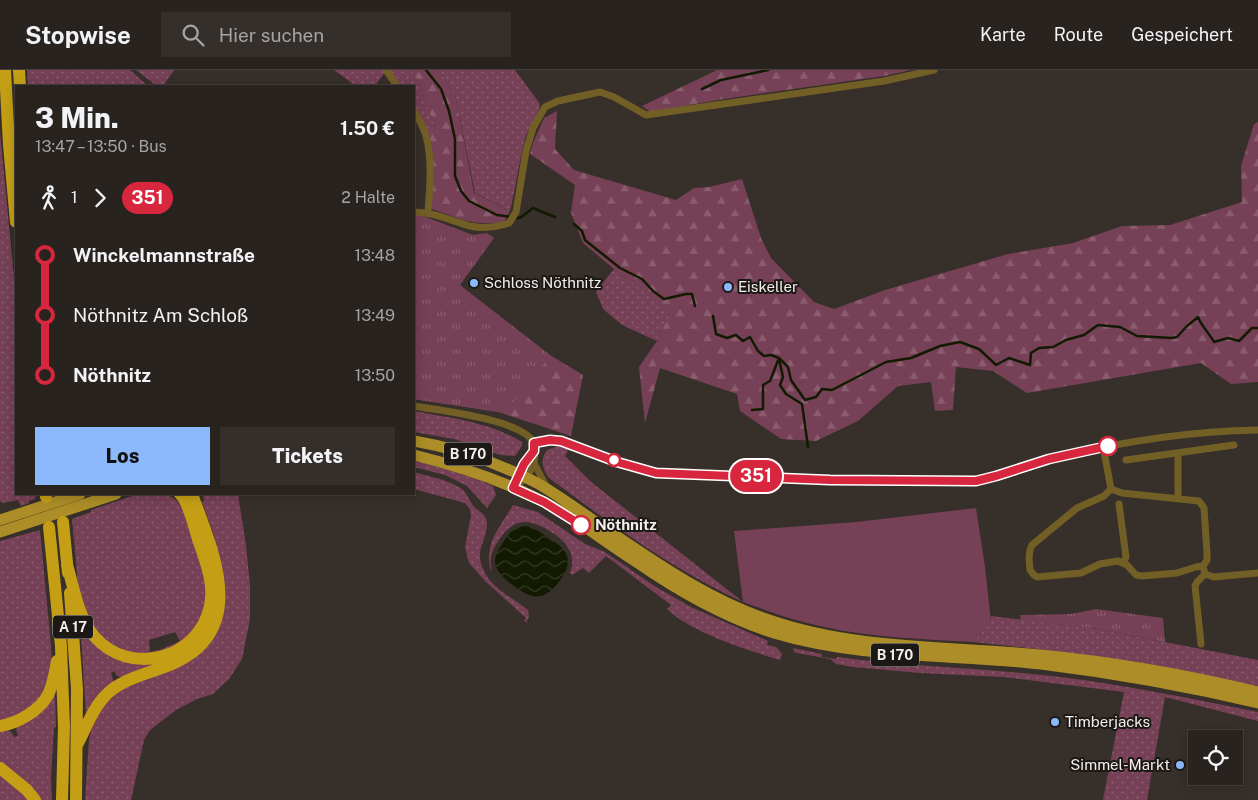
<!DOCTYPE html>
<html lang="de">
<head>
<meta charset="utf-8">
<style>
  :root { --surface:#29231f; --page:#352f2c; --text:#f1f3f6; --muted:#a5a4a4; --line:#45403d; --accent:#8cb9fc }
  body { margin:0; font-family:"Public Sans",sans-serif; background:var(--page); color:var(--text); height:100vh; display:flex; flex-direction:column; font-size:19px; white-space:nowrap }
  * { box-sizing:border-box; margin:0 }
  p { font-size:16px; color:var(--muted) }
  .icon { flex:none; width:28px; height:28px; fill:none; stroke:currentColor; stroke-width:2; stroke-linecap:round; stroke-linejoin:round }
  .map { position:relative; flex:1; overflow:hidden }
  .details { position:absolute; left:15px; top:15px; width:400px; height:410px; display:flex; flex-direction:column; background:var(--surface); border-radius:0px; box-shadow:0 2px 12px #0003,0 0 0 1px var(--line) }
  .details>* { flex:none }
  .badge { padding:0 10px; border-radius:16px; font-size:18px; line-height:32px }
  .tools { position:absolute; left:1188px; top:660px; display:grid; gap:10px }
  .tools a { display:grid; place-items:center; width:55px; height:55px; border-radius:0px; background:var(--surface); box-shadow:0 2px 12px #0003,0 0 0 1px var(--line); font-size:25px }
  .map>.badge { position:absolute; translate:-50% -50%; box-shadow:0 0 0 2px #fff }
  .legs { display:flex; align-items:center; gap:8px; height:55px; padding:0 20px; font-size:16px }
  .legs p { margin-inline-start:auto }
  .headline { display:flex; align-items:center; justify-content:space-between; height:85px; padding:0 20px }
  h1 { font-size:28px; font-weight:800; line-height:38px }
  .button { display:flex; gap:10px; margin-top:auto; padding:10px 20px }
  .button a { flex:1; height:58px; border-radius:0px; background:var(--accent); color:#111; font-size:20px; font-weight:800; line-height:58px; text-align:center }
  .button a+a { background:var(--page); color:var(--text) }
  ul { padding:0 20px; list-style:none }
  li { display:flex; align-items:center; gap:18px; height:60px; font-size:19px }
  li i { display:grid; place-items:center; width:8px; height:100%; margin:0 6px; background:currentColor }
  li i::after { content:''; width:12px; height:12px; margin:-6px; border:4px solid; border-radius:50%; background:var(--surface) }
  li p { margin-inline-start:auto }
  li:first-child i { background:linear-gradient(#0000 50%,currentColor 0) }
  li:last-child i { background:linear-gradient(currentColor 50%,#0000 0) }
  header { display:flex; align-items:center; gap:30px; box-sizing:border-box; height:70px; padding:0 25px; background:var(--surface); border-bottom:1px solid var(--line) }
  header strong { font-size:24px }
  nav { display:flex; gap:28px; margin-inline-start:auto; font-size:18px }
  .search { width:350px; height:45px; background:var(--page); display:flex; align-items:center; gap:12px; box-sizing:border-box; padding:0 18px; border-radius:0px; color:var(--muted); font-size:19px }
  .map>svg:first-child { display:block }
  .grass { fill:url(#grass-dots); fill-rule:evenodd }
  .forest { fill:url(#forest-firs) }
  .park { fill:url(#park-tufts) }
  .garden { fill:#764056 }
  .water { fill:url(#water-waves) }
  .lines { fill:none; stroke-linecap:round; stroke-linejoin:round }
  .stream { stroke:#121a01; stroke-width:2.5 }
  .street { stroke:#725f26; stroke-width:7 }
  .primary { stroke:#ac8d27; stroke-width:11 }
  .highway { stroke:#c49f16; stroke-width:12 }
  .line-1-casing { stroke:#fff; stroke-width:11 }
  .line-1 { stroke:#d7263d; stroke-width:8 }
  .poi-dot { fill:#8cb9fc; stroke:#1b1815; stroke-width:2 }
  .stop-1-dot { fill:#fff; stroke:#d7263d; stroke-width:2.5 }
  .labels { text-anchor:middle; stroke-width:4; stroke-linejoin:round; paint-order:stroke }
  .shield { fill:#1b1815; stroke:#b2aeaa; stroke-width:1 }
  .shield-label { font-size:14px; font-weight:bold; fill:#f3eeea }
  .poi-label { font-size:15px; fill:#f3eeea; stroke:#1b1815; text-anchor:start }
  .stop-label { font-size:15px; font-weight:bold; fill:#f3eeea; stroke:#1b1815; text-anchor:start }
</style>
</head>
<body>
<header>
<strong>Stopwise</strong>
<div class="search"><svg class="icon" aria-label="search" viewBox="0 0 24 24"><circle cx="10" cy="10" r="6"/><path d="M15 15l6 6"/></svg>Hier suchen</div>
<nav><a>Karte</a><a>Route</a><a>Gespeichert</a></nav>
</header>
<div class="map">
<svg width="1258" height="730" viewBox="0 0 1258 730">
  <defs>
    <pattern id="grass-dots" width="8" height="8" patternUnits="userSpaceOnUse" patternTransform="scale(1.25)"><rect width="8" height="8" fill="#764056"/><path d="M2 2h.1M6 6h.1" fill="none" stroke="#8a5c6e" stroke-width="1.8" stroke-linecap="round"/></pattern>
    <pattern id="forest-firs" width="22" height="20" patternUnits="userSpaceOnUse" patternTransform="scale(1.25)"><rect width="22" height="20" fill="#764056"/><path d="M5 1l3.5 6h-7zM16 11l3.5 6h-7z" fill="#8a5c6e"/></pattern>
    <pattern id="park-tufts" width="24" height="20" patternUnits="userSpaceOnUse" patternTransform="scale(1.25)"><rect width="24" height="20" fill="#764056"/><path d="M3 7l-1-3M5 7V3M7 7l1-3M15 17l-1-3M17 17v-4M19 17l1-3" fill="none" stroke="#8a5c6e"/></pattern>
    <pattern id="water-waves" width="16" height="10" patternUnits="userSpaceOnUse" patternTransform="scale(1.25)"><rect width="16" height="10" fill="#121a01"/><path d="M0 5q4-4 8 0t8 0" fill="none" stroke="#353c26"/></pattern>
  </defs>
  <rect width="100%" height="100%" fill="#372f29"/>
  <!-- grass -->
  <path class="grass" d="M27,0H130L148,16H28Z
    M136,0H174L163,16H157Z
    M334,0H384L385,2L375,16H356Z
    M389,0H412L423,24L435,57L430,68L414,38V16H399Z
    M439,0H515L540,34C539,46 529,56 525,69C519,92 516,117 510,141L475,123L456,29Z
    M0,62L16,229V424H36L35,429L29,431V433L21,436L18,430L3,433L0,431Z
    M614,199L672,242L657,271L622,255L603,239L596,222Z
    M414,341C450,348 490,352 522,372V376L515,386L500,385L454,369L414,362Z
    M559,376L569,378L565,386L590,411L743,532C673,500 611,454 549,408C542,399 540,389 547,380Z
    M414,391C441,397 467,405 493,416L496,425L487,438L467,416L445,405L414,397Z
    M414,402C427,406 455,411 464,421C468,426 470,432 474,437C480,442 488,446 487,455C486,474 473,480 485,503C493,519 514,529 528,540L529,547L527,550V553L524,550L526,548L485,511L469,493L465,477L471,445L470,439L465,433L414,419Z
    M138,424C157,424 175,420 183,441H184L207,508L205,544L180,576L138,586L104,571L87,546L78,515L72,449L91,442V440ZM175,562L180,571L162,579L150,582L149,570Z
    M185,424H187C205,476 243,548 179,585C162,596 141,599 123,608L117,606L114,601L111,603L114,613L96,630L86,646L80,549C114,615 207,603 213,530C216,499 195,454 185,424Z
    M205,424H238L246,475L250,515V549L242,589L229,609L213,624L197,629L176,640L150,660L144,670L131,730H85L89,670L92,657L103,636L119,621L199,582L217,485L214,465L202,432L204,431L203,425Z
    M513,435L538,442L585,474L605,482L656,517L691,537L768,571L767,575L776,577L782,584L780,590C747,580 692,563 667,539L671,535L606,486L589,503L583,498L572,505L570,503C577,484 566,471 551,462C530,448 514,447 499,470C495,475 492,481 491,487C490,492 492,498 491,501C483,475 500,457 513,435Z
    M40,460L51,575L52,596L44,621L36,632L29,639L0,652V471Z
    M991,546L1092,558L1258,590V616L1037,579L973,572L991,552Z
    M793,578L822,584V587L836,589L837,587C911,597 986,598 1060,607C1127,615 1192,629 1258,642V651L1165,627L1147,730H1103L1124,622L1004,607L920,603L853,597L836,594L830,589L797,583L794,582Z
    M55,622L56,657L54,658L51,707L52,730H40L16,705L0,692V660C8,659 11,660 14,667L18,666L16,660L18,655Z
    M0,701L31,730H0Z"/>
  <!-- forest -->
  <path class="forest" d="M412,0H439L456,29L474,123L510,141L504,152C476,157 457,148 432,139V104L430,68L435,57L423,24Z
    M717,0H911L884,6L724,29L650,42L642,36Z
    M557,41L555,79L574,100L676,130L694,118L709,117L742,109L761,168L771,188L814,232L834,239L885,220L1008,184L1073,173L1122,156L1170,155L1242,132L1241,96L1254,54L1258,52V312L1231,314L1201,293L1027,323L993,301L956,297L953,340L935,341L931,312L898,316L858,351L816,371L781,369L740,341L737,324L660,298L645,353L639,297L657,271L671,242L614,199L583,173L571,143L575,115L530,84L533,73L544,48Z
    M550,285L583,305L571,366L498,342L414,329Z"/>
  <!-- park -->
  <path class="park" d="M418,144L473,165L487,163L494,168L460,215L550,285L522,326L498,342L414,329V147Z
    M1096,539L1163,548L1165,572L1092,558L1021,550L1020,545L1071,544Z"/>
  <!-- garden -->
  <path class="garden" d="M976,438L985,497L991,552L973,572C924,569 873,568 824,557C796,551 770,542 743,532L734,461L856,452Z"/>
  <!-- water -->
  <path class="water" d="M525,456C533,457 540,462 546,466C567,479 576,489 559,512C542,534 529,528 510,513C503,507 496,502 495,492C495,483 500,478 504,471C509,463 515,457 525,456Z"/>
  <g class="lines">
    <!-- stream -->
    <path class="stream" d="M426,0L441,19L449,41L455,69V106L461,121L469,131L497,145L520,148L533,138L555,147
      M702,19L721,10L768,0
      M574,154L582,161L585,170L620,198L642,209L653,221L664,229L686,224H692L695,236
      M713,246L716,264L727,268L736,265L743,271L750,267L758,281L764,286L771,285L779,288L770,311L763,315V339L752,340
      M779,288L788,297L791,310L805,330L816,327L822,319L832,320L886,292L911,288L940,276L960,272L979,279L996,295L1009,288L1030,295L1031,283L1039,278L1053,277L1066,270L1084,265L1098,255L1120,257L1137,266L1172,268L1177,267L1187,256L1198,247C1202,257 1209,263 1214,272L1228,268L1239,271L1252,258H1258
      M779,289L783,307L780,315L786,324L802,334L808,377"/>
    <!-- street -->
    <path class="street" d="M386,0L397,16
      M414,41C419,50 425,59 427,70C432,93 430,118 428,142
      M414,142C434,142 451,151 470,156C483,159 497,157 509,153L516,142L526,81L533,58L545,37L558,31L600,22L614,27L646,45L884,11L934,0
      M414,336C441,341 522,349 534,373
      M534,373L550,370L561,371L617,392L656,403L830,409L976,411C1002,407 1027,395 1053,388C1120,372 1189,361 1258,360
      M1103,376L1111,419
      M1178,383V428
      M1126,390L1234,375
      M534,393L546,416
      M518,406L526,391L534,381
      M513,418C530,407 538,394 534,373
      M1111,419L1122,423L1199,431L1204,438L1207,483V490L1203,496L1196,497L1177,503L1142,506L1136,505L1127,495L1118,491L1100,494L1081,503L1037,507L1034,505L1030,500L1029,488L1030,480L1032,475L1077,438L1104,426Z
      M1119,434L1126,487L1123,493
      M1205,504L1214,507L1258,503
      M1201,574L1195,516L1197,512L1205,504L1203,496"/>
    <!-- primary -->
    <path class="primary" d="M414,371C457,378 498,393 537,413C558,425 577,439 597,453C652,490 706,529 769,550C855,580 950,576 1040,585C1113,592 1187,605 1258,622
      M414,385C466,398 518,415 564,443C588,458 611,476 635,491C678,521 724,547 774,563C861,589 952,584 1041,594C1114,603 1187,616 1258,633
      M0,450L80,424
      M0,462L116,424"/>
    <!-- highway -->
    <path class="highway" d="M5,0L9,75L16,152
      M19,0L20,16
      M46,424V427
      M63,452L68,503
      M49,457L61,576L64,657L62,730
      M67,495C74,518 78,547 94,566C130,608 199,589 210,536C215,513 205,490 198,469C194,457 189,432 180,424
      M70,523L77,619L76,730
      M0,656C18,653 39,641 48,625C53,615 55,602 57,591
      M77,675C86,658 93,638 106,625C122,608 151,603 172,594C250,560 213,482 192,424
      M0,698L27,720L35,730"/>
  </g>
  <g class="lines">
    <!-- line-1 casing -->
    <g class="line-1-casing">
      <path id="line-1" d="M581,455L544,432L513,418L524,394L534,381V373L550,370L561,371L617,392L656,403L830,410L976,411L996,406L1049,389L1108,376"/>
    </g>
    <!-- line-1 -->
    <use href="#line-1" class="line-1"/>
  </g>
  <!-- markers -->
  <g class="poi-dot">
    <circle cx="474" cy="213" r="5"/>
    <circle cx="728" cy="217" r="5"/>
    <circle cx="1055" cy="652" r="5"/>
    <circle cx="1180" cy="695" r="5"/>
  </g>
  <g class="stop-1-dot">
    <circle cx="1108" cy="376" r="9"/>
    <circle cx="614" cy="390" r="6"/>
    <circle cx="581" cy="455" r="9"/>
  </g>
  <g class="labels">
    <!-- shield labels -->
    <g class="shield">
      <rect x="444" y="372.5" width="48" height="23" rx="4"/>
      <rect x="53" y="545.5" width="40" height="23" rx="4"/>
      <rect x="871" y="573.5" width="48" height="23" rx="4"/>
    </g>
    <g class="shield-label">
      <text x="468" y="389">B 170</text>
      <text x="73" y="562">A 17</text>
      <text x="895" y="590">B 170</text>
    </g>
    <!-- poi labels -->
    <g class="poi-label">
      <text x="484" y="218">Schloss Nöthnitz</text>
      <text x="738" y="222">Eiskeller</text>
      <text x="1065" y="657">Timberjacks</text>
      <text x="1170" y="700" text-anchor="end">Simmel-Markt</text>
    </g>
    <!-- stop labels -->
    <g class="stop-label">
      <text x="595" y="460">Nöthnitz</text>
    </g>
  </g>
</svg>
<div class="tools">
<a><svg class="icon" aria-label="locate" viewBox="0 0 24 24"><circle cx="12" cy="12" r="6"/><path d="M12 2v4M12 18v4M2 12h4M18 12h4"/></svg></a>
</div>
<b class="badge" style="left:756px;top:406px;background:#d7263d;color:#fff">351</b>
<section class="details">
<div class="headline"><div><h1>3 Min.</h1><p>13:47 – 13:50 · Bus</p></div><b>1.50 €</b></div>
<div class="legs"><svg class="icon" aria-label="walk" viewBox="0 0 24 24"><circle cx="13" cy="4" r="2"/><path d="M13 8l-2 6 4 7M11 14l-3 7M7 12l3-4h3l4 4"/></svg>1<svg class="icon" aria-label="forward" viewBox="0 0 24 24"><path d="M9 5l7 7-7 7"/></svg><b class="badge" style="background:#d7263d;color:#fff">351</b><p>2 Halte</p></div>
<ul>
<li><i style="color:#d7263d"></i><b>Winckelmannstraße</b><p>13:48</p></li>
<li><i style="color:#d7263d"></i><span>Nöthnitz Am Schloß</span><p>13:49</p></li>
<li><i style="color:#d7263d"></i><b>Nöthnitz</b><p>13:50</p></li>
</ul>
<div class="button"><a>Los</a><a>Tickets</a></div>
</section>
</div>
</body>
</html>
